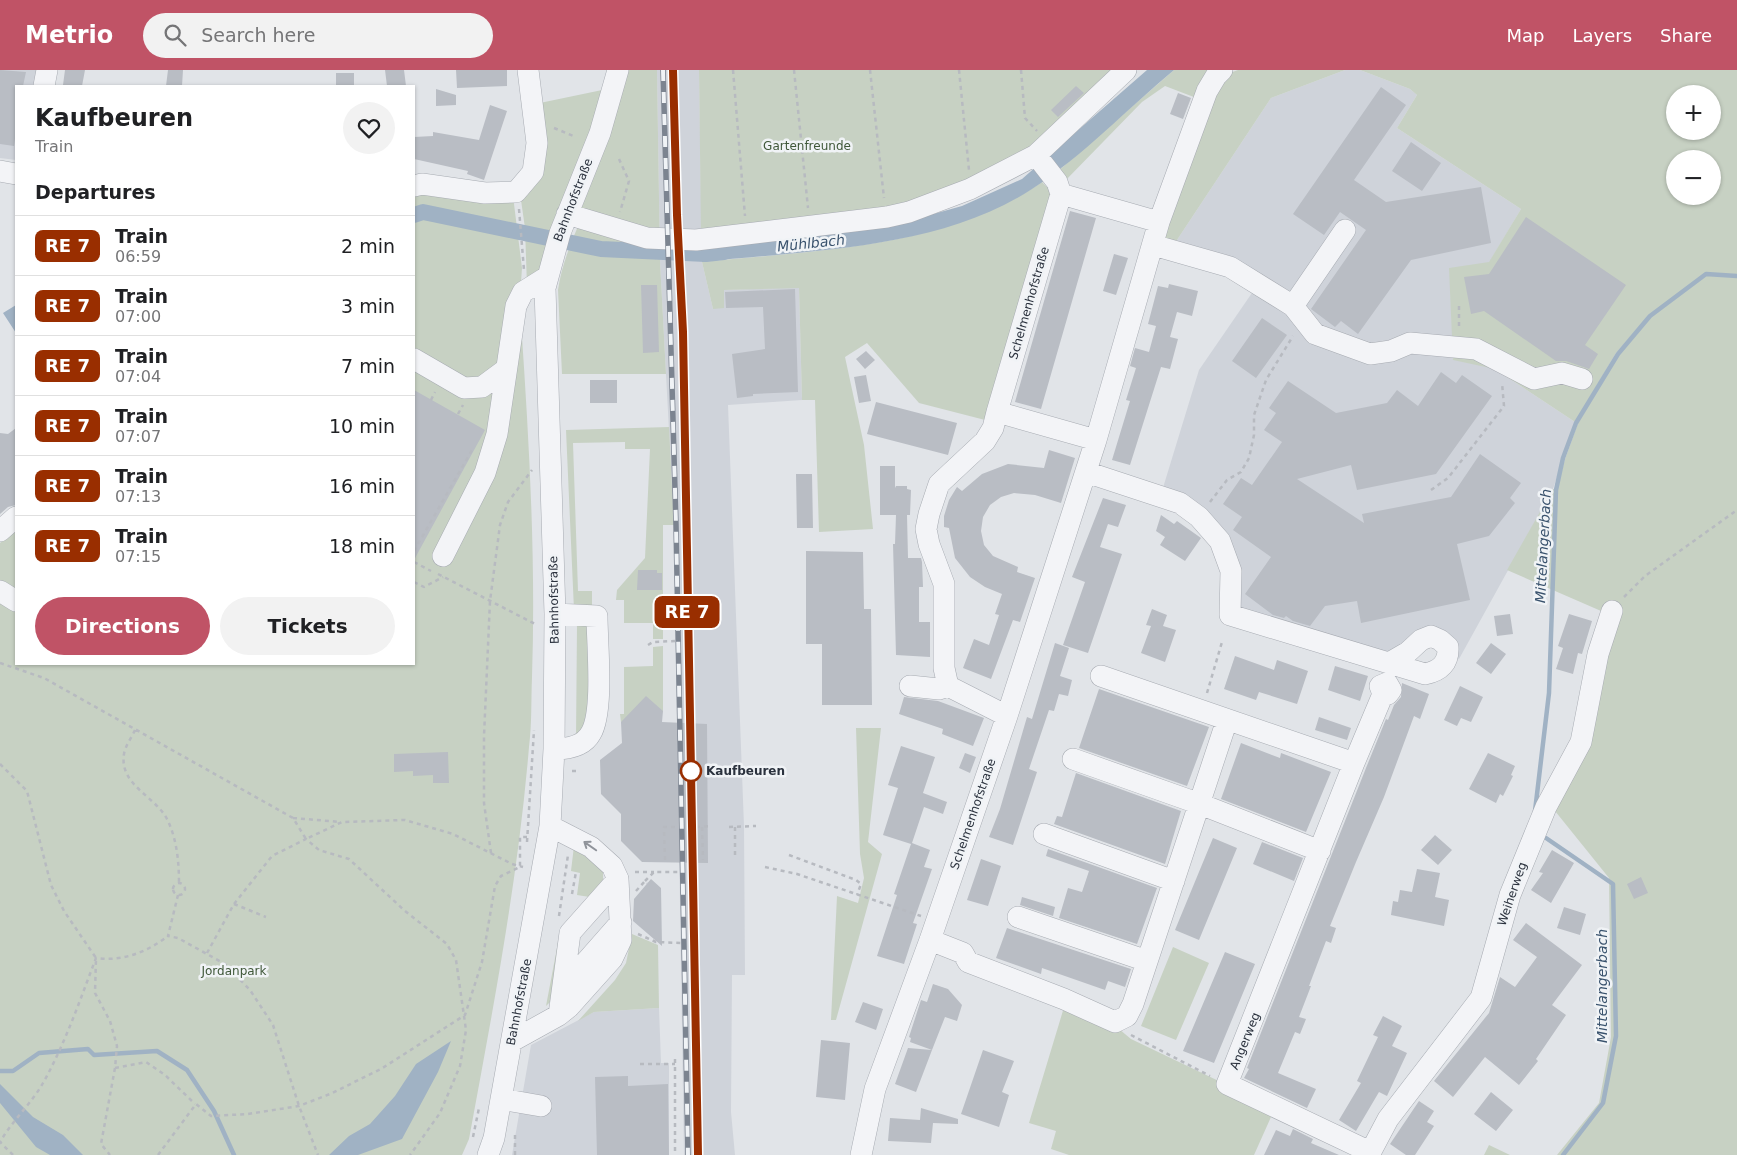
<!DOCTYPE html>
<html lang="en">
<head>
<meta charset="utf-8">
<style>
  :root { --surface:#fff; --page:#f2f2f2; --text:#202124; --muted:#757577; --line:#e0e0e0; --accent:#c05366 }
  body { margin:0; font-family:"DejaVu Sans",sans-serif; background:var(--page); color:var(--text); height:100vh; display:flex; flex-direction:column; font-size:19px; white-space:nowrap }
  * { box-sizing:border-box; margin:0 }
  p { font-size:16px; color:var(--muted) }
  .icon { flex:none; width:28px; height:28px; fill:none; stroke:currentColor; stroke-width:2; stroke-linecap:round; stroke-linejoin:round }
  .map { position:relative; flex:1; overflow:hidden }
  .drawer { position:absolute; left:15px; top:15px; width:400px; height:580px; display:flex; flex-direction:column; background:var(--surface); border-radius:0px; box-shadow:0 1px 4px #0004 }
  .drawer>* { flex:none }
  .badge { padding:0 10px; border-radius:8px; font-size:18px; line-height:32px }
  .buttons { position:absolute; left:1666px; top:15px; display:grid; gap:10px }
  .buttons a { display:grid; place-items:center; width:55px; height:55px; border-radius:50%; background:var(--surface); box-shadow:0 1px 4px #0004; font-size:25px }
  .map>.badge { position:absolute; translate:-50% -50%; box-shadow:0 0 0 2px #fff }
  h2 { padding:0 20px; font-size:19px; line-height:45px }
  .round { display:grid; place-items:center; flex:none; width:52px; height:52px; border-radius:26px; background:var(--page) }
  .summary { display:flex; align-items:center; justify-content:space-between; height:85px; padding:0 20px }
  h1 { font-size:24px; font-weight:600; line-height:38px }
  .button { display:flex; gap:10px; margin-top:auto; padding:10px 20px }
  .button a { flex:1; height:58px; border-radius:30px; background:var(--accent); color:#fff; font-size:20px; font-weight:600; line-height:58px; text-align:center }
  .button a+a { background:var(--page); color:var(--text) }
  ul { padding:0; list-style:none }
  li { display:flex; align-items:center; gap:15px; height:60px; padding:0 20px; border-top:1px solid var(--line) }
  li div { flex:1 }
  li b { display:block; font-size:19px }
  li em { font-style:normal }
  li .badge { min-width:55px; font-weight:700; text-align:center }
  header { display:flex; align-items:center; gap:30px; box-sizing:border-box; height:70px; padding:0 25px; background:var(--accent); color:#fff }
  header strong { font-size:24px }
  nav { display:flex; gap:28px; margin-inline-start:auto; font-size:18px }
  .search { width:350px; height:45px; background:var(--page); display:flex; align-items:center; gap:12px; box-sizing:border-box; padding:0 18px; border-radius:28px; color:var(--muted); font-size:19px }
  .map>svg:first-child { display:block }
  .built { fill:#cfd3da }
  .green { fill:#c7d1c3; fill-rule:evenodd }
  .water { fill:#a0b2c4 }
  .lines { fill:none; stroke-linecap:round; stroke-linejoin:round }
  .stream { stroke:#a0b2c4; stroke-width:4.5 }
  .canal { stroke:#a0b2c4; stroke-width:16 }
  .building { fill:#b9bdc4 }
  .minor-casing { stroke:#a7abb2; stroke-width:22 }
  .path { stroke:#b7bac0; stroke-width:2.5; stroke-dasharray:4 4; stroke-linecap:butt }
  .minor { stroke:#f3f4f7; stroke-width:21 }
  .rail-casing { stroke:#7c8490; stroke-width:5.5 }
  .rail { stroke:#f0f3f6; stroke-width:4; stroke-dasharray:11; stroke-linecap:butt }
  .oneway { stroke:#8f939a }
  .line-casing { stroke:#fff; stroke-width:11 }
  .line { stroke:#992e00; stroke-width:8 }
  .stop-dot { fill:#fff; stroke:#992e00; stroke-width:2.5 }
  .labels { text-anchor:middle; stroke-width:5; stroke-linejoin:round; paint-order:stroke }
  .park-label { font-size:12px; fill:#40583a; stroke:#f0f3f6 }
  .street-label { font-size:12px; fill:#2b323e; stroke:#f0f3f6 }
  .stop-label { font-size:12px; font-weight:bold; fill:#2b323e; stroke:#f0f3f6; text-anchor:start }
  .water-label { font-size:14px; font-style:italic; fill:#39526d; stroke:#f0f3f6 }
</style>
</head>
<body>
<header>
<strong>Metrio</strong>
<div class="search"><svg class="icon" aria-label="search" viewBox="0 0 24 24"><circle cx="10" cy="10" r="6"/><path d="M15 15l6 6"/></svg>Search here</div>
<nav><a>Map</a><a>Layers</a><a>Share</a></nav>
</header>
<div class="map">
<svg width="1737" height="1085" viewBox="0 0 1737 1085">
  <rect width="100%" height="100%" fill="#e1e4e8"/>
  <!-- built -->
  <path class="built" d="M0,0H41L38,16H16V90L0,88Z
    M657,0H699L702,192L713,239L724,220L799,217L802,330L728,335L744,756L745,905H732L731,1042L735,1085H684L674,455L660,191Z
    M1345,0H1360L1410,19L1417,25L1397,58L1521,139L1489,193L1495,299L1575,352L1553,419L1459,589L1450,586L1443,567L1390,588L1235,544L1236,501L1162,421L1199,300L1254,220L1173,176L1271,28Z
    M659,938L661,993H669V1085H512L531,975L594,942Z"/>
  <!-- green -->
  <path class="green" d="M624,0H657L660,191L666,304H562L558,220C562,193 572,170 583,145L575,140Z
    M699,0H1121L1027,87L910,139L701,164Z
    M1174,0H1213L1199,29L1165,16L1142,32L1064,112L1057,102Z
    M1238,0H1345L1271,28L1173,176L1158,172L1219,7Z
    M1360,0H1737V1085H1557L1599,1033L1611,967L1609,808L1551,736L1608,544L1507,500L1553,419L1557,420L1565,389L1578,353L1619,285L1651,247L1707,205V203L1649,245L1616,283L1575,352L1495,299L1453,290L1449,198L1489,192L1521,139L1397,58L1417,25L1410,19ZM1675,24H1712V61H1675ZM1675,89H1712V126H1675Z
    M607,19C583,82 553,142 538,208L527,216L525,158L520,123L535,34Z
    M1042,112L1055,125L989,351L919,333L867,273L845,287L864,375L873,459L819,462L815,330H802L799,218L724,220V238L713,239L702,192C816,180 944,179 1042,112Z
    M414,121L513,126L522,198L518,255L521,252C529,370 536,488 532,607C531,631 532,654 529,677C518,810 493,939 469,1069L462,1085H0V473L16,458V594H414Z
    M669,357L674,455H663V569H653V553H624V530H616L617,520L645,488L650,379H625V372L573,373L578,521H592V541L574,540L566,360Z
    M577,555L592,557L587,661L576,668Z
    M663,576V641L621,652L620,644H624V597L653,596V577Z
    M856,658H881L868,772L882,784L836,950H831L837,826L858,833L864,808L860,784Z
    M574,776L603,800V813L596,828L577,825L580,803L571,801Z
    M560,862L551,931L546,936Z
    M632,864L658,875L659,938L594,942L578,951L615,910L626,893Z
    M1173,877L1209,893L1176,970L1141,956Z
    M1065,934L1113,954L1131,969L1275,1038L1254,1085H1069L1051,1079L1056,1061L1029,1053Z
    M1489,1075L1510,1085H1484Z"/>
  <!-- water -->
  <path class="water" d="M1147,0H1174C1127,39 1083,86 1032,119C939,180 809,180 702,192L701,179L883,158L962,136L1022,109Z
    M16,235V263L3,243Z
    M451,971L438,1002L402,1069L358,1085H329L349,1066L370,1054L395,1026L416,994Z
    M0,1014L33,1047L63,1065L83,1085H50L36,1077L0,1033Z"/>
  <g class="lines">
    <!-- stream -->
    <path class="stream" d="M1535,741L1549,623L1556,420L1563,388L1576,353L1618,284L1650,246L1706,204L1737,206
      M1546,768L1613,814L1616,966L1603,1033L1563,1085
      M0,1001H13L39,983L88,979L94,985L157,981L187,1000L214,1041L234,1085"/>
    <!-- canal -->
    <path class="canal" d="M414,145L423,142L601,179L706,184L724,182"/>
  </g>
  <!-- building -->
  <path class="building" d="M0,0L26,2L23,16H16V61L14,76L0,74Z
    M65,0H85L82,16L63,15Z
    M168,0H183L182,16H166Z
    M385,0H404L406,16H387Z
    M456,0H507V16L457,18Z
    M336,3H354V16H336Z
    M1076,16L1084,23L1058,47L1051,40Z
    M1381,17L1406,35L1354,110L1386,132L1481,117L1491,173L1411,190L1358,264L1341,251L1335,257L1311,239L1366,160L1340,142L1324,165L1293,144Z
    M436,19L456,25V35L436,36Z
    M1178,23L1191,28L1183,49L1170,44Z
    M490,35L507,41L484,110L467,104L468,101L414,89V67L433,66V62L479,70Z
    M1411,72L1441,93L1422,121L1392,101Z
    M1070,141L1096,148L1041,339L1015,332Z
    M1526,147L1626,215L1585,275L1598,284L1589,299L1566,291H1556L1484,241L1471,244L1464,207L1489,204Z
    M1114,184L1128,188L1116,225L1103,221Z
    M1169,214L1198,221L1192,246L1177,242L1170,267L1178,269L1170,299L1161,297L1130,395L1112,390L1130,331L1126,330L1136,298L1130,296L1135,278L1149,282L1156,256L1148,254L1158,216L1168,218Z
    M641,215H657L659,282L643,283Z
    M795,219L798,322L753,324V326L737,328L732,284L765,279L763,237L726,238L725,222Z
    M1262,248L1287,265L1256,308L1232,291Z
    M866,281L875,290L865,299L856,289Z
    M1441,302L1456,313L1462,305L1492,326L1436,404L1357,420L1351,395L1297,409L1364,453L1362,444L1451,427L1480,384L1521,413L1510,428L1515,433L1489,466L1457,474L1470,530L1361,553L1357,531L1325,536L1310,556L1293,551L1286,546L1284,548L1273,545L1245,524L1271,487L1233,460L1242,447L1223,434L1241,408L1252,415L1282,372L1264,360L1276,343L1269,338L1288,311L1336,343L1387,333L1397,320L1418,336Z
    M866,305L871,331L859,333L854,307Z
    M590,310H617V333H590Z
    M414,320L485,360L414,490Z
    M876,332L957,353L948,385L867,364Z
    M16,358V435L8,437L0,444V363L8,364Z
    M1049,380L1075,388L1061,433L1035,425L1014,423L1001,427L990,435L983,447L981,461L984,475L993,486L1018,497L1017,502L1035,508L1020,552L1013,550L991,609L963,598L974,569L989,575L999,545L995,544L1002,524L985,517L970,507L955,488L949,458L944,457V446L949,430L957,417L962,421L982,404L1008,394L1044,398Z
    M880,396H895V418L896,416H907V419L911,420L910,445H907L908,488H921L922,492L923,517H919V552H930V587L896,585L893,474H895L896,445H880Z
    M796,404H812L813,458H797Z
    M1103,428L1126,435L1118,457L1108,454L1100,477L1122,484L1088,583L1063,575L1085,512L1072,507Z
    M1161,445L1174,454L1177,451L1201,468L1185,491L1160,475L1165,467L1156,461Z
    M806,481L863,482L864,539H871L872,635H822V574H806Z
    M638,500H657V503H662V520H637Z
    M1152,539L1167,545L1163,556L1176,560L1165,592L1141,583L1151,556L1146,555Z
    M1510,544L1513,564L1497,566L1494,546Z
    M1569,544L1592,551L1582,584L1578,583L1573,604L1556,599L1563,578L1558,576Z
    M1055,573L1069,578L1060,606L1072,610L1068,626L1059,624L1054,641L1049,640L1029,699L1037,702L1013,775L989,767L1000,739L1027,647L1032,649Z
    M1491,573L1506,584L1491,604L1476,593Z
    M1235,586L1274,600L1277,590L1308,601L1297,634L1259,622L1256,630L1224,619Z
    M1335,596L1368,606L1360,631L1328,620Z
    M1402,613L1429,624L1420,649L1414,646L1384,727L1356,792L1330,856L1336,858L1331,873L1326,871L1309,916H1311L1299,947L1306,949L1300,964L1295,962L1278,1003L1316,1019L1307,1038L1244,1008L1249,999L1247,998L1366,698L1386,649L1388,650L1394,635L1401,627Z
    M1460,616L1483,627L1471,652L1461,648L1457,656L1444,650Z
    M1099,619L1209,657L1187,716L1079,678Z
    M646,626L663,641L662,652L707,654L708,793L642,792L621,771V744L601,724L600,690L622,673L621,652Z
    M904,627L938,631L984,648L973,676L942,664L943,659L899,644Z
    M1319,647L1351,658L1347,670L1315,660Z
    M1241,673L1280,688L1281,683L1331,702L1306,762L1221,729Z
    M901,676L935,687L923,723L947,732L943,744L924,737L912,773L930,780L924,797L932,799L913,853L917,854L904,894L877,886L897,825L894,824L911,774L883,765L898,718L888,715Z
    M448,682L449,713H433V705L413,706V701L394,702V684Z
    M965,683L976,687L970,703L959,698Z
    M1488,683L1515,696L1511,705L1513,706L1503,726L1500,724L1496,733L1469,719Z
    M1076,703L1181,741L1165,794L1054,754L1057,746L1062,747Z
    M1435,765L1452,780L1438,795L1421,780Z
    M1213,768L1237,778L1199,870L1175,860Z
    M1262,772L1303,788L1294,811L1253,794Z
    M1048,779L1157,818L1137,874L1059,848L1068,818L1082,822L1089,801L1046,786Z
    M1552,780L1574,793L1551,833L1531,820L1543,803L1539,802Z
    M981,789L1001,796L988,836L967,830Z
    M1417,799L1440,803L1435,827L1449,830L1444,856L1391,845L1393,831L1398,832L1400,820L1412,822Z
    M1641,807L1648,823L1634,829L1627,814Z
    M651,809L661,818L662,876L633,851L634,829Z
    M1022,827L1055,837L1053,846L1020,835Z
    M1564,837L1586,844L1580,865L1557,858Z
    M1526,853L1582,895L1552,935L1566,945L1536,989L1538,991L1519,1015L1485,987L1453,1027L1434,1011L1489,943L1500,907L1515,917L1537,887L1513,870Z
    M1007,858L1131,899L1125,917L1108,911L1105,920L1042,898L1041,904L996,888Z
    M1225,882L1255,894L1214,993L1183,981Z
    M933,914L948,919L962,935L957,951L945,947L932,980L910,972L911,968L909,967L921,930L927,932Z
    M863,932L883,939L876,960L855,952Z
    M1383,946L1402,956L1392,976L1407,983L1387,1026L1379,1022L1356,1061L1339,1050L1361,1013L1357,1011L1378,967L1373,965Z
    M821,970L850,973L845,1030L816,1027Z
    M908,978L932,980L916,1022L895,1014Z
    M983,980L1014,991L1002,1022L1009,1025L999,1057L961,1044Z
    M628,1006V1016L668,1014L669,1085H597L595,1007Z
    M1491,1022L1513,1040L1496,1061L1474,1044Z
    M1419,1031L1434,1041L1427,1052L1434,1056L1415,1085H1406L1390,1074Z
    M921,1038L958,1049V1054L933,1053L931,1073L888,1071L890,1048L920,1050Z
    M1293,1059L1313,1069L1311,1073L1339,1085H1264L1276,1060L1290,1066Z"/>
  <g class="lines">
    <!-- minor casing -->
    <g class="minor-casing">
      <path id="minor" d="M44,16L47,0
        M1036,85L1057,112L1061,124
        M0,101L16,104
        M414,116L422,114L485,123L516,122L533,102L537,73L528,0
        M1061,124L997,342L1096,370
        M1061,124L1159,152
        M567,144L647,168L696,170L887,147L909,142L970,119L1036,85L1126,0
        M1153,175L1230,197L1293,236L1315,264L1370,284L1391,281L1410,273L1476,279L1534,309L1562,303L1582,309
        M1293,236L1345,160
        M414,289L464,318L482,317L505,300
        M997,342L993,358L985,371L939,414L929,444L926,459L929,474L944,514V598L948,616L1007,646
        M1086,402L1180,433L1199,447L1220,471L1231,501L1230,545L1425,604C1440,601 1449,593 1448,577L1440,570L1431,566L1421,570L1408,582L1389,593
        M0,461L16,447
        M443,486L485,403L497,364L516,236L523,222L547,207
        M0,521L16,531
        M1101,606L1354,693L1227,1014L1370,1082
        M910,616L939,619L948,616
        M554,679C567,679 584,676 591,663C604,641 597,573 597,546L555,544
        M1073,689L1200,734L1320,781
        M1354,693L1383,624L1380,616L1387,613L1391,620L1388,624H1383
        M1044,764L1174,811
        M1018,847L1147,891
        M930,870L963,883L968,892L1064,929L1115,952L1127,946L1133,934L1227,650
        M563,918L621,852
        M559,945L570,863L618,809
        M512,971L559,945L569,937L612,889L621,870L618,809L612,796L591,777L550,756
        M501,1029L541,1036
        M488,1085L494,1068L550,756L554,679L555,544L545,218L560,163L600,63L618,0
        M861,1085L875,1019L930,870L1007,646L1096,370L1159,152L1207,21L1216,6L1222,0
        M1369,1085L1388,1049L1481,928L1510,825L1546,737L1581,672L1598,584L1612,541"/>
    </g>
    <!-- path -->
    <path class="path" d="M733,0L745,146
      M794,0L808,138
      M870,0L884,128
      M959,0L969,100
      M1021,0L1025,48L1037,61
      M554,58L576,67
      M619,89L629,111L620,142
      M519,139L524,200
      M1459,236V259
      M431,330L435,322
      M458,344L463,335
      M1431,420L1448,408L1504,336L1502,313
      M1210,432L1227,410L1241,402L1249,388L1254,365V345L1266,310L1293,266
      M414,481L472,380
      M414,492L431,501
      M438,504L537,555
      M414,512L424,517L443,507
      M1624,527L1645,506L1737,440
      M648,575L653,572L675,571
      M0,593L44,608L293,748L306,769L342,752L405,750L453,764L512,794L523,797
      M1207,623L1222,572
      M135,660C132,667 125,676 124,684C119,715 155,726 167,749C177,769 179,792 179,814
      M0,694L27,721L51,815L64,841L96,888L95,923L110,951L117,976L115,998L101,1074L110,1085
      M572,701H578
      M293,748L341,752
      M696,757L710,756
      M702,757L703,790
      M729,757L756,756
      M735,757V789
      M527,772L534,660
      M491,783L484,733V666L490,531L500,455L508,432L532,400
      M789,785L856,810L861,814L857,825
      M665,790L664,757H678
      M765,797L797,804L921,846
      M635,802H654
      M645,811L654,802H679
      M173 819a6 6 0 1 1 12 0a6 6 0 1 1-12 0Z
      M636,821L645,811L647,813
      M572,824L576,802
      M178,825L168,866L178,868L225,894L250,920L273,955L299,1036L318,1085
      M234,834L266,847
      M559,846L568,785
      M638,864L656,872L681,873
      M207,883L234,834L272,786L306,769L319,780L349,789L405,841L447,874L456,890L466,960L460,996L440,1043L410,1085
      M1131,965L1210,1006
      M675,989V1085
      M640,994H675
      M115,998L146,992L165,1005L195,1034
      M473,1067L479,1038
      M13,1085L0,1072C12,1051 31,1034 43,1013C65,974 80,930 96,888C122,892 147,882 168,866
      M158,1085L196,1034L211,1046L248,1044L299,1036L330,1024L381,999L465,945L482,892L495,816L501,806L520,797V767H527
      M515,1085V1062"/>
    <!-- minor -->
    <use href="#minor" class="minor"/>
    <!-- rail casing -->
    <g class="rail-casing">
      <path id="rail" d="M663,0L676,455L688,1085
        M673,0L677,145L683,262L698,1085"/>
    </g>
    <!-- rail -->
    <use href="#rail" class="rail"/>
  </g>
  <!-- one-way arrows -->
  <defs><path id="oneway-shaft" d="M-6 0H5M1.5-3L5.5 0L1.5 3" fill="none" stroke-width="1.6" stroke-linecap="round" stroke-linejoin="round" transform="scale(1.25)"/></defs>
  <use class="oneway" href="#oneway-shaft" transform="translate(590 776) rotate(-145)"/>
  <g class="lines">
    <!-- line casing -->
    <g class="line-casing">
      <path id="line" d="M673,0L677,145L683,262L698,1085"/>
    </g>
    <!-- line -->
    <use href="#line" class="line"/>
  </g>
  <!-- markers -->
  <circle class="stop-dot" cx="691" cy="701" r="10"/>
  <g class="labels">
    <!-- park labels -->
    <g class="park-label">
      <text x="807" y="80">Gartenfreunde</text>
      <text x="234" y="905">Jordanpark</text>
    </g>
    <!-- street labels -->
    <g class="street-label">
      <text transform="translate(573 130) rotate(-69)" y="4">Bahnhofstraße</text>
      <text transform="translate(1029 233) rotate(-74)" y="4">Schelmenhofstraße</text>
      <text transform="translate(554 530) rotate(-91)" y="4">Bahnhofstraße</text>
      <text transform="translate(973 744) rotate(-71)" y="4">Schelmenhofstraße</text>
      <text transform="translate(1512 824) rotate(-71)" y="4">Weiherweg</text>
      <text transform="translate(519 932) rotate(-79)" y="4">Bahnhofstraße</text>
      <text transform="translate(1245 971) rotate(-68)" y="4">Angerweg</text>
    </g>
    <!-- stop labels -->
    <g class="stop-label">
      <text x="706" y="705">Kaufbeuren</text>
    </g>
    <!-- water labels -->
    <g class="water-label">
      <text transform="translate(811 173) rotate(-6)" y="5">Mühlbach</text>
      <text transform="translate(1543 476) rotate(-87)" y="5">Mittelangerbach</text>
      <text transform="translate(1602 916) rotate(-90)" y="5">Mittelangerbach</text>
    </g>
  </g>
</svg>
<div class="buttons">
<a>+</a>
<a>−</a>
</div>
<b class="badge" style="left:687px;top:542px;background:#992e00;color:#fff">RE 7</b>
<section class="drawer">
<div class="summary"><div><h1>Kaufbeuren</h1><p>Train</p></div><a class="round"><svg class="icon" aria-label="heart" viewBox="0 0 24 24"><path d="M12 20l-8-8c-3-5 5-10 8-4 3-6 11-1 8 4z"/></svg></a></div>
<h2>Departures</h2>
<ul>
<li><span class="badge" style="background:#992e00;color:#fff">RE 7</span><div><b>Train</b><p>06:59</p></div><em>2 min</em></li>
<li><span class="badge" style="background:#992e00;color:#fff">RE 7</span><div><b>Train</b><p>07:00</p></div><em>3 min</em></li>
<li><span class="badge" style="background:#992e00;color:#fff">RE 7</span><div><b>Train</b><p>07:04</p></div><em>7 min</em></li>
<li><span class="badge" style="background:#992e00;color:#fff">RE 7</span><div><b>Train</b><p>07:07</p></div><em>10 min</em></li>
<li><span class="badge" style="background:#992e00;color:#fff">RE 7</span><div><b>Train</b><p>07:13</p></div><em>16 min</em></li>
<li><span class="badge" style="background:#992e00;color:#fff">RE 7</span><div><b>Train</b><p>07:15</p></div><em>18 min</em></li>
</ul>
<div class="button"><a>Directions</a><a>Tickets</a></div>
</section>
</div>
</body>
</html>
